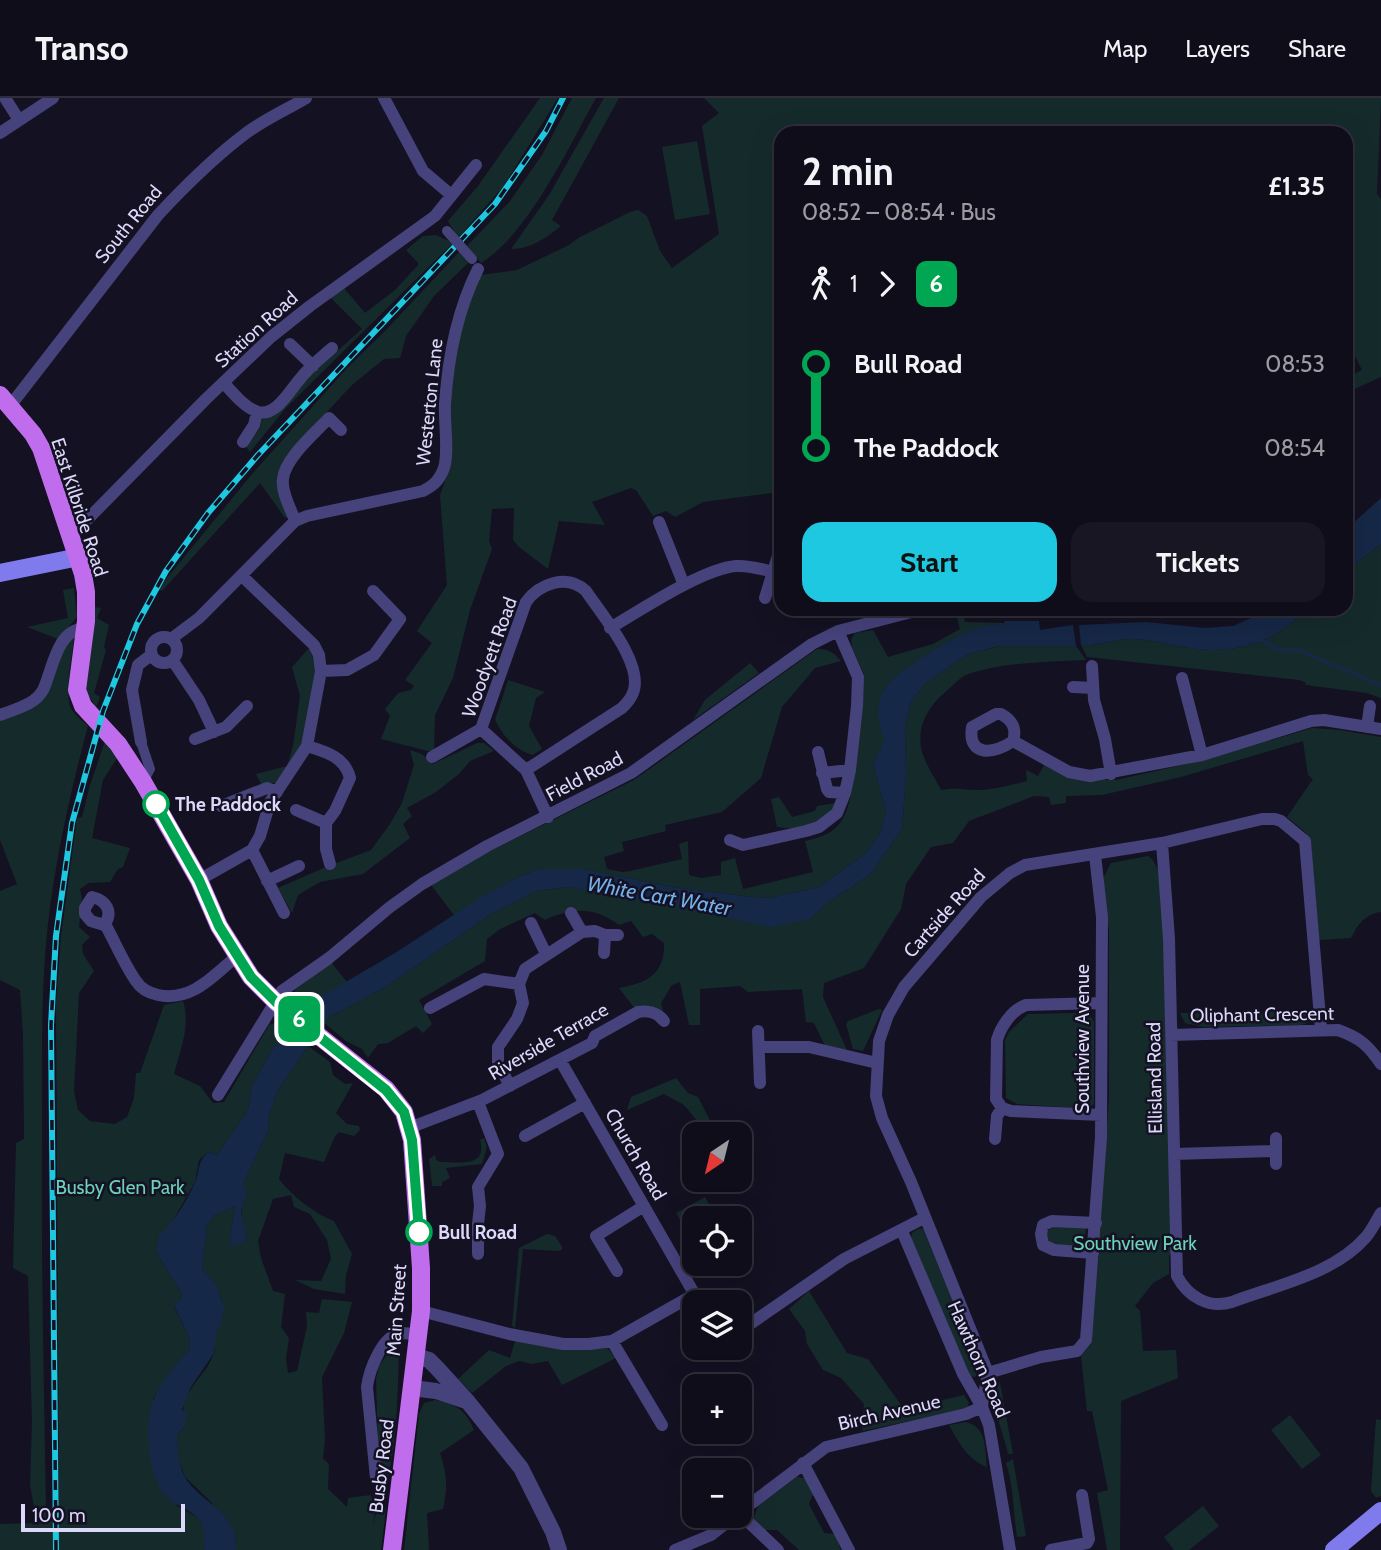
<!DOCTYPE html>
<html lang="en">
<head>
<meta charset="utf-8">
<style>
  :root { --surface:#0f0d1a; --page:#181623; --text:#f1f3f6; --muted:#9b9ca2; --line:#2f2d39; --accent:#1ec8e0 }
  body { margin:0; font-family:Cabin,sans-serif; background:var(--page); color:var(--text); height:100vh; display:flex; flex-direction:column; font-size:26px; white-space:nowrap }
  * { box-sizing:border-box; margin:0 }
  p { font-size:23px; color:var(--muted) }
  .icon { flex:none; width:38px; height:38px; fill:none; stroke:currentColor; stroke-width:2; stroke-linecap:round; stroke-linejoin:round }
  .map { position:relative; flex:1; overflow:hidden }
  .panel { position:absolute; left:774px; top:28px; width:579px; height:490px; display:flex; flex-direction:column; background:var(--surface); border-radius:21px; box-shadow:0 7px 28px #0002,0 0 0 2px var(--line) }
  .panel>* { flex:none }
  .badge { padding:0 14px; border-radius:10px; font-size:24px; line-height:46px }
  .needle { width:46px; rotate:215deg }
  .controls { position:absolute; left:682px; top:1024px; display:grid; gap:14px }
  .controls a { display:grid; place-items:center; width:70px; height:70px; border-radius:14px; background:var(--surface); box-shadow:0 7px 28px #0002,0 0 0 2px var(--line); font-size:35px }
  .scale { position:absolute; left:21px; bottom:18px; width:164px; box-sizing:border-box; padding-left:7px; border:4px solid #dcd8fa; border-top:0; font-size:19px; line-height:24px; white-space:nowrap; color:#dcd8fa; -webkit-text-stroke:5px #141122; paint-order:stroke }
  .map>.badge { position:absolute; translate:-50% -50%; box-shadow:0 0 0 4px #fff }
  .legs { display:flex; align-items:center; gap:10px; height:77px; padding:0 28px; font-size:23px }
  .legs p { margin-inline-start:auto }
  .head { display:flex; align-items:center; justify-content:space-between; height:119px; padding:0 28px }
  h1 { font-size:38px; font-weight:800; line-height:52px }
  .primary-button { display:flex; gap:14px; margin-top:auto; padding:14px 28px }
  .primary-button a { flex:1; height:80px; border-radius:21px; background:var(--accent); color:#111; font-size:28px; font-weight:800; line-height:80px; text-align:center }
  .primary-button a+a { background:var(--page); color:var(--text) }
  ul { padding:0 28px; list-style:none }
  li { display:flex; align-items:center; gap:24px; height:84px; font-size:26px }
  li i { display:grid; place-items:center; width:10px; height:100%; margin:0 9px; background:currentColor }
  li i::after { content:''; width:18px; height:18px; margin:-9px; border:5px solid; border-radius:50%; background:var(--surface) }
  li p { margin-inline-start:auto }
  li:first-child i { background:linear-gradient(#0000 50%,currentColor 0) }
  li:last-child i { background:linear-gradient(currentColor 50%,#0000 0) }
  header { display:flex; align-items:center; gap:42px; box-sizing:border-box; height:98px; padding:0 35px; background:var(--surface); border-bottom:2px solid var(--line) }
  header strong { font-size:33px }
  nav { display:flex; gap:38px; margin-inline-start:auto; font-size:24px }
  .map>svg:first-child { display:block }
  .green { fill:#152b2b }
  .water { fill:#162847 }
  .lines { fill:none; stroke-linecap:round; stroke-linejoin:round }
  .stream { stroke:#162847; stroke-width:3.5 }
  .river { stroke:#162847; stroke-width:19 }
  .pedestrian { stroke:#46427b; stroke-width:10 }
  .minor { stroke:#46427b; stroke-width:12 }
  .tertiary { stroke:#46427b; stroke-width:16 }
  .secondary { stroke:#807bed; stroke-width:18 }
  .primary { stroke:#bf6dec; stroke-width:18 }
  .rail-casing { stroke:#1ec8e0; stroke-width:6 }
  .rail { stroke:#141122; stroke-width:3.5; stroke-dasharray:10; stroke-linecap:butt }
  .pedestrian-bridge { stroke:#46427b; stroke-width:10 }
  .line-1-casing { stroke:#fff; stroke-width:16 }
  .line-1 { stroke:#00a651; stroke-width:10 }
  .stop-1-dot { fill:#fff; stroke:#00a651; stroke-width:3.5 }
  .labels { text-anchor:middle; stroke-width:5; stroke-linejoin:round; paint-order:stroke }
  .street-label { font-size:19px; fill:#dcd8fa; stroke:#141122 }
  .stop-label { font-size:19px; font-weight:bold; fill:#dcd8fa; stroke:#141122; text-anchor:start }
  .park-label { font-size:19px; fill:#6dd0ba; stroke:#141122 }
  .water-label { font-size:21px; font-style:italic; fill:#73b1ec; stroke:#141122 }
</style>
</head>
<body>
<header>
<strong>Transo</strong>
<nav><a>Map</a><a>Layers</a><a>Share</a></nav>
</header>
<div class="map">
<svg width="1381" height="1452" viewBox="0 0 1381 1452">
  <rect width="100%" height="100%" fill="#141122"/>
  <!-- green -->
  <path class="green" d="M540,0H558L503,89L458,140L448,123L478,88Z
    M572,0H596C568,50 529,135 481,165L467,148L510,103L542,57Z
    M604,0H619L552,122L561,128C546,140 531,151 511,151L549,97Z
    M704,0H1381L1377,96L1381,101V279L1346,295V280L1362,272L1346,241L1353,190L1346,164V35H780V394L703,404L675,419L666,413L653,418L636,392L631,390L592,404L605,427L559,423L548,471L519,449L513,442L514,410L492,411L489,443L492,451L470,512L453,580L435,617L434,652L428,653L381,641L390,618L385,611L398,595L411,592L414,588L405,582L432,545L417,533L447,487L440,397L448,375L450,292L464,214L481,177L517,172L569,147L580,139L630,114L638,112L647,118L660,153L672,170L719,136L702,28L719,15Z
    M697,43L710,116L675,122L662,49Z
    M436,137L453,145L286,310L250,354L246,349L260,330L262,320L362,231L330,199L344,190L365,215L395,192L419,166L406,152L423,138Z
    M461,152L469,164L434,198L406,238L400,260L384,261L352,287L287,357L281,375L290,417L285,420L260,385L162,493L158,491L252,376L348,269L385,233Z
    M1381,446V600L1367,595L1306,587L1305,584L1299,582L1087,559L1081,547C1100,548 1117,540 1135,541C1153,542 1171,547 1189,550C1235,557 1275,545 1307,511H1346V473Z
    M74,490L77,519L58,541L27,529L68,520L63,492Z
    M95,509L101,510L97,520L109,527L104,549L106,552L94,595L100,599L96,609L88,596L85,586Z
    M955,511H962L965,524L1005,525L885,590C878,605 876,628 886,642L873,666L886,714L879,737L865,756L819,789L770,800L752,799L672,789L584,771H540L520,778L454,817L431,787L464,766L634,682L817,551C829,551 833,554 841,563L815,570L782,609L761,680L722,714L665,727L666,733L622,744L624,753L604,759L607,771L622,774L630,773L682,761L679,746L688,743L689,777L701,780L721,777V764L735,760L743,791L813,774L805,743C835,737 845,726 851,696L864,576L852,550L851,541L855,535L873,532L888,559L933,546L960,531Z
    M74,538C73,556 63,599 72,612C76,618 83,623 88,628C68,703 51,779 45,857C41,917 42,977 42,1037C41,1162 44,1288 46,1413L59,1405L56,906L61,838L77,720L82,719L90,687L105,643L117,660L103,682L92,740L130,750L123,769L118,771L110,784L89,785L80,791L82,801L79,829L90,839L82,847L83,856L94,873L79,895L74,993L78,1012L90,1023L115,1026L127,1019L134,1000L136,975H140L164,907L183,903C191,927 180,953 174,976L200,988L213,1005L224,1004L269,927L278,924L289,933L278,943L266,962L251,990L248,1012L217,1057L208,1054L199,1062L195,1084L168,1131L157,1155L182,1196L180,1202L174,1209L189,1239L190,1251L162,1286L153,1301L177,1408L199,1420L204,1428L205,1452H0V1426L37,1425L30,1387L32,1325L28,1178L13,1170L16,1045L24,1041L23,936L20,892L0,882V793L17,786L0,742V620L25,612L66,548Z
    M1000,548H1076L1086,562C1047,564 1005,564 968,576C961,579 956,584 951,589C931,605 915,626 922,654C926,667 935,680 941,692C955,689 967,692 981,692C997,691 1012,687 1027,683L1026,672L1038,678L1044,667L1085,682H1116L1200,663L1312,630L1340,632L1381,639V814C1365,816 1358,826 1351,840L1319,842L1311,745L1304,733L1287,719L1313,681L1308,677L1303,643L1181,679L1102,697L1066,698V705L1051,707L1049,699L1034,698L969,723L953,745L931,749L906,786L901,811L864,870L824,885L823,899L847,952L825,948L814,925L806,924L802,891L748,894L740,888L700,891V927H689L680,884L672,887L661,905L663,913L655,909L635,911L619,890C647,885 665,876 664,845L652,836L643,839L631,823L619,827C593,808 572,810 545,822L535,815L500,831L487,841L485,863L419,902L432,926L423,935L416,928L388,945L378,946L368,960L362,951L346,943L322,923L384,890L491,816L536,793L569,789L628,800L810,821L827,805L871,776L902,731L906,678L905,630L910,606L924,586L968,556Z
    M309,550L316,567L302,646L288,668L275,685L261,686L256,676L287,668L293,648L300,598L292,569Z
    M750,565L759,575L693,622L705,602Z
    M508,582L545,594L536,600L529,628L542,651L533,657C516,653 502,637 495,622Z
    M477,645H484L494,653L470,663L459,676L436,694L407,710L412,718L403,726L410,740L363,776L320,784L298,797L292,815L278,790L326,769L371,752L390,726L402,705L414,667L410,652L422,656L433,666Z
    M779,699L792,719L815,713L817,708L836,705C827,727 799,733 777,729L771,701Z
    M1148,758L1153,762L1159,774L1164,841L1172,1156L1169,1157V1176L1153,1185L1135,1208L1140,1213L1143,1253L1176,1252L1178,1280L1121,1303L1120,1452H1107L1097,1395L1108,1392L1092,1313H1087L1081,1258L1091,1246L1109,1002V833L1103,781L1111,765Z
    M331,864L347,884L303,909L295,901V892Z
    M879,911L882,912L863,953L853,951L846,926L848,923Z
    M1313,913L1314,918L1310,924L1301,927L1203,929L1185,925L1180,915Z
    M1081,915L1090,917L1094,924V1006L1088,1011L1017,1006L1006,1000L1005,942L1009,934L1028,916Z
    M308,948L330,964L333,977L345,986L353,985L336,1015L347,1026L359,1028L360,1032L354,1038L339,1034L335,1038L324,1064L285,1055L279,1081C292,1098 315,1116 334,1123L352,1156L346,1177L345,1196L314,1191L295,1182L321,1183L331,1161L327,1142L310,1116L294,1109L291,1097L273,1101L258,1143L261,1160L273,1193L285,1196L281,1229L289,1240L286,1261L288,1275L297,1273L307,1228L306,1214L319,1215L322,1201L352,1204L344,1235L322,1279L325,1341L323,1361L329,1366L328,1391L347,1409L348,1400L371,1397L372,1403L376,1408L373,1427L378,1408L386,1411L381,1452H236V1443L211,1404L185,1379L178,1360L177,1337L184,1329C178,1290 203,1285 214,1255C216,1249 214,1240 216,1234C218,1230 220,1228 221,1224C228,1203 215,1186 202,1170L207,1128L213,1118L235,1108L230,1139L231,1148L247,1143V1137L241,1123L243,1086L269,1031L268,1020L277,994Z
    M676,980L688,995L698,999L717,1036H708L684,1007L664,996L627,1012L631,999Z
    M484,1040L487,1049L482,1066L446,1070L450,1080L442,1084V1088H432L429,1061L435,1057L436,1062L440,1064C458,1064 488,1070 480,1042Z
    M705,1099L717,1120H695V1134L689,1137L676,1115Z
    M1055,1127L1086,1128L1084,1150L1053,1149L1047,1144L1044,1136Z
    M918,1131H923L980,1270L978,1278L973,1279L968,1277L911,1140L912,1135Z
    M547,1136L555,1138L563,1150L560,1153L523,1151L515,1230L512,1228L519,1150Z
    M809,1193L847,1255L868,1261L904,1311L964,1297L969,1305L966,1311L862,1333L864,1306L841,1280L823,1272L807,1246L805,1233L789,1211Z
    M516,1240L564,1250H607L616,1260L562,1287L548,1263L532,1266L519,1263L506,1268L472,1295L458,1281L489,1252L510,1260Z
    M395,1245H399C398,1299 397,1351 383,1403L378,1404L373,1383L379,1382L376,1281L379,1268Z
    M999,1283L1001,1290L1013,1356H1008C1004,1334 987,1304 999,1283Z
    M435,1302C456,1306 466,1312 474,1332L440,1355C447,1377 448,1389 443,1411L427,1415L429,1452H404L419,1316L424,1305Z
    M1290,1317L1321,1357L1302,1371L1271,1332Z
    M1376,1321L1381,1322V1398L1376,1400L1371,1393Z
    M965,1324C987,1328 985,1351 987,1369C967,1361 959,1345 949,1327Z
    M1013,1361L1026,1438L1017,1439C1013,1414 1014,1390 1006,1365Z
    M797,1379L806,1380L814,1394L809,1406L824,1435L835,1436L841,1452H799L777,1432H763L753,1422L758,1408Z
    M1203,1408L1219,1428L1189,1452H1174L1164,1439Z"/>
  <!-- water -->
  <path class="water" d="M1381,400V446L1346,473V437L1352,426Z
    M1272,511H1307C1275,545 1235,557 1189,550C1171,547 1153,542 1135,541C1117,540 1100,548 1081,547L1079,527L1146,524L1205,530L1233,528Z
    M1005,523H1039L1040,532L1073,527L1076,548H999L968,556L924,586L910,606L905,630L906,678L902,731L871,776L827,805L810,821L772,829L569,789L536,793L491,816L384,890L322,923L303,909L395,855L483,798L520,778L540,771H584L672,789L752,799L770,800L819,789L865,756L879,737L886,714L873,666L885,642C877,629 876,603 885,590C899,571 955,538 977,530C986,527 995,527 1004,526Z
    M289,933L308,948L277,994L268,1020L269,1031L243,1086L247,1096C234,1120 247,1122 247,1143L231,1149L230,1139L235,1108L213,1118L207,1128L202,1170L216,1187L224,1209L221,1227L217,1232L214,1255L191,1289L182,1312L187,1315L184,1329L177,1337C178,1351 178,1368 186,1381C205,1408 237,1413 236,1452H205C202,1443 206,1434 202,1426C198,1414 174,1408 165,1397C147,1375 143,1324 155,1298C163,1281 177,1265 190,1251L189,1239L174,1208L180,1202L182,1196L157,1155L158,1139C171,1128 189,1100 195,1084C201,1070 196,1066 208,1054L217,1057L248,1012L251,990L266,962L278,943Z"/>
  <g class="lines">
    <!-- stream -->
    <path class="stream" d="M1260,541L1278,552H1298L1381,587"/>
    <!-- river -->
    <path class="river" d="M284,960L328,905L335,901"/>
    <!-- pedestrian -->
    <path class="pedestrian" d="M141,644L150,671L143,684"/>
    <!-- minor -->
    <path class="minor" d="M5,0L19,22
      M384,0L423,73L450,96
      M0,35L53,0
      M290,246L313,268
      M224,285C233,295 245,310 258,314C276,319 290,292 300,281C309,269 321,260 332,250
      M10,308L158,117C185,88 213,60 245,36C263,22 286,12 306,0
      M243,344L254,327L257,314
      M295,423C291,411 281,394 283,381C285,360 315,335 329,320L341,332
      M659,424L684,487
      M70,433L78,431L206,301L271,239L310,208L435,118L476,67
      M242,478L314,547L319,557L321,573
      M765,500L780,451
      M610,530C641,512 702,471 736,468C749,467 761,471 773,474
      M151 552a13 13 0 1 1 26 0a13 13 0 1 1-26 0Z
      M171,541L199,520L295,423L307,418L423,393C434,387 439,383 444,370C449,354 444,325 445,306C448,259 457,213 478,171
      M173,563L199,602L214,634
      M1092,568L1094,602L1105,641L1111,676
      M1182,580L1202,657
      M1073,589L1093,590
      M996,616H1001C1012,622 1017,630 1013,643C995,656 967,660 972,629Z
      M0,617C15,611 35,607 43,592C52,574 57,529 85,531
      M1367,629L1370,608
      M195,641L226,629L247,608
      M1013,643L1069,674L1090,678L1202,657L1311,623L1324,622L1381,631
      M141,644L132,592L138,567L151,557
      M307,648C326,654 345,659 350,680L335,713L326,725V751L330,766
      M818,654L827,691L829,694L845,695
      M432,659L481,631
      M526,672L622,610C625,607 630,602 632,597C647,569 601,516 586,493C567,475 539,486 526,504L481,631L526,672L548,719
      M822,675L850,672
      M221,708L267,690L277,694
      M296,712L326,725
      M730,742L743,747L806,733L819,729L837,715L845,695L850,672L857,608L858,579L838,533
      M1162,745L1169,841L1177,1178C1188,1199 1209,1211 1232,1204C1277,1187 1334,1176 1366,1139C1372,1132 1376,1123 1381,1115
      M252,752L284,815
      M199,782L252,752L260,738L270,704L307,648L321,573L347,572L374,557L400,521L373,493
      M267,783L299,768
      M92,799C106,802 114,814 104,827L91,823L85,816V810Z
      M571,815L582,834
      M531,825L546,856
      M105,826C115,844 124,866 136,883C141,891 149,895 158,897C192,904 213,878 237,858
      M604,855L605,837H618
      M430,910L484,881L519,886
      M758,933L760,985
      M1171,937L1338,932C1360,940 1368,947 1381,966
      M760,949H809L877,965
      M560,962L699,1204
      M510,988L498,965V949L517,921L523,905L519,886L525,871L582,834L595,833L605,837
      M218,997L282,893L329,860L390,809L422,786L487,748L631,675L812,546L838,533L923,511
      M1101,1017L1011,1013L1002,1010L996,1001L997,942C1001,928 1012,912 1026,907L1101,905
      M409,1030L482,1002L592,945L595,938L638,914C648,912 658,915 664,923
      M525,1038L585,1005
      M1276,1040V1066
      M995,1041L997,1018L1002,1010
      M1175,1056L1276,1053
      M902,1133L963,1276L982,1309L989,1327L1010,1452
      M1093,1155L1054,1152L1043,1147L1041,1136L1043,1127L1052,1123L1096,1125
      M478,1156V1126L480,1108L478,1089L498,1056L478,1004
      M617,1173L596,1138L644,1108
      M421,1213L509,1236L563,1246H589L612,1243L695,1196
      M740,1233L844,1161L924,1120
      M612,1243L662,1327
      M988,1275L1041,1259L1077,1253L1086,1242L1101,1039L1102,819L1095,757
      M982,1309L988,1275L911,1084L882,1020L876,998L879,943L888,917L904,889L981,799L1010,775L1025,767L1162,745L1262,721H1275L1281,723L1305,743L1321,931
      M803,1365L849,1452
      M376,1380L367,1289C369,1273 382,1237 401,1235C406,1235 413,1236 418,1237
      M740,1414L826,1349L966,1316L982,1309
      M740,1416L778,1452
      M675,1452L711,1437L735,1418
      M1051,1452L1087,1445L1089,1441L1082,1397"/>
    <!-- tertiary -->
    <path class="tertiary" d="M415,1258L429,1262L437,1270L468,1304L521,1370L553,1434L559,1452
      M412,1290L436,1293L466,1303"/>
    <!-- secondary -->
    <path class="secondary" d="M0,475L79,459
      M1334,1452L1381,1413"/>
    <!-- primary -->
    <path class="primary" d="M0,297L33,336L41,350L83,476L86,494V523L77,592L83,608L118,646L143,684L199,782L219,828L251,879L276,904L386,991L404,1014L412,1042L421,1170V1213L392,1452"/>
    <!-- rail casing -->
    <g class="rail-casing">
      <path id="rail" d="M56,1452L51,927L56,838L72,725L103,613L137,526L166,473L208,415L258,357L495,106L546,33L563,0"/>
    </g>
    <!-- rail -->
    <use href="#rail" class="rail"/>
    <!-- pedestrian-bridge -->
    <path class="pedestrian-bridge" d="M447,133L472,161"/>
  </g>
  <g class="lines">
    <!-- line-1 casing -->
    <g class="line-1-casing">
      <path id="line-1" d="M156,706L199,782L219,828L251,879L276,904L386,992L404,1014L412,1042L419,1134"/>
    </g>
    <!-- line-1 -->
    <use href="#line-1" class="line-1"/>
  </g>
  <!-- markers -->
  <g class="stop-1-dot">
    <circle cx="156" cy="706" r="12"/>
    <circle cx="419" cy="1134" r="12"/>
  </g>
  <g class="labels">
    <!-- street labels -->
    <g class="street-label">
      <text transform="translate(128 126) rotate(-51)" y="7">South Road</text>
      <text transform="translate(256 231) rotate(-42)" y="7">Station Road</text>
      <text transform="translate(429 304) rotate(-84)" y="7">Westerton Lane</text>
      <text transform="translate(80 409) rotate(72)" y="7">East Kilbride Road</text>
      <text transform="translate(489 559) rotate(-70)" y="7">Woodyett Road</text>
      <text transform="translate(584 678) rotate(-28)" y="7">Field Road</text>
      <text transform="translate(944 815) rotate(-48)" y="7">Cartside Road</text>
      <text transform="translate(1262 916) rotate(-1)" y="7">Oliphant Crescent</text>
      <text transform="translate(1082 941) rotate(-90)" y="7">Southview Avenue</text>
      <text transform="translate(548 943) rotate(-30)" y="7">Riverside Terrace</text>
      <text transform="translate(1154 980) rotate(-91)" y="7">Ellisland Road</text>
      <text transform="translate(636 1056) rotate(60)" y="7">Church Road</text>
      <text transform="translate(396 1212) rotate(-86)" y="7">Main Street</text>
      <text transform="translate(979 1261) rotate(66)" y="7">Hawthorn Road</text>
      <text transform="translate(889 1314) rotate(-13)" y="7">Birch Avenue</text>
      <text transform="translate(381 1368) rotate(-83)" y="7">Busby Road</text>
    </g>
    <!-- stop labels -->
    <g class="stop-label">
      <text x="175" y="713">The Paddock</text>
      <text x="438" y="1141">Bull Road</text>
    </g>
    <!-- park labels -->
    <g class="park-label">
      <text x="120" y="1096">Busby Glen Park</text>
      <text x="1135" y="1152">Southview Park</text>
    </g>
    <!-- water labels -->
    <g class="water-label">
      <text transform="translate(659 798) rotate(10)" y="7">White Cart Water</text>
    </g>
  </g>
</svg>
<div class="controls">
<a><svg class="needle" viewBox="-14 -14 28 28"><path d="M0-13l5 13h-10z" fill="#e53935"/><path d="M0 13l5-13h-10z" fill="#9b9ca2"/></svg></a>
<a><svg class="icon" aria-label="locate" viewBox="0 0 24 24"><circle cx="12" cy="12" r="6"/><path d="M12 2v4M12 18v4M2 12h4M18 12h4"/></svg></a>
<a><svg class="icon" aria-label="layers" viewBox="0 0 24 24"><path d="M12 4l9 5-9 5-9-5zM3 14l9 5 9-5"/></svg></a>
<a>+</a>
<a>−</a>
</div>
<div class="scale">100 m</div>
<b class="badge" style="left:299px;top:921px;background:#00a651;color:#fff">6</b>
<section class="panel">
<div class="head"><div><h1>2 min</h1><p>08:52 – 08:54 · Bus</p></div><b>£1.35</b></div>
<div class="legs"><svg class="icon" aria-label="walk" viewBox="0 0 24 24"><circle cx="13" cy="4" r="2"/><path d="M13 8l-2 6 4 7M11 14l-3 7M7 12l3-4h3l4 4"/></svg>1<svg class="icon" aria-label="forward" viewBox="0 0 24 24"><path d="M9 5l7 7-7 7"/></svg><b class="badge" style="background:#00a651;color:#fff">6</b></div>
<ul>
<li><i style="color:#00a651"></i><b>Bull Road</b><p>08:53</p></li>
<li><i style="color:#00a651"></i><b>The Paddock</b><p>08:54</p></li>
</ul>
<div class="primary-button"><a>Start</a><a>Tickets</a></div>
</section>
</div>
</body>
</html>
